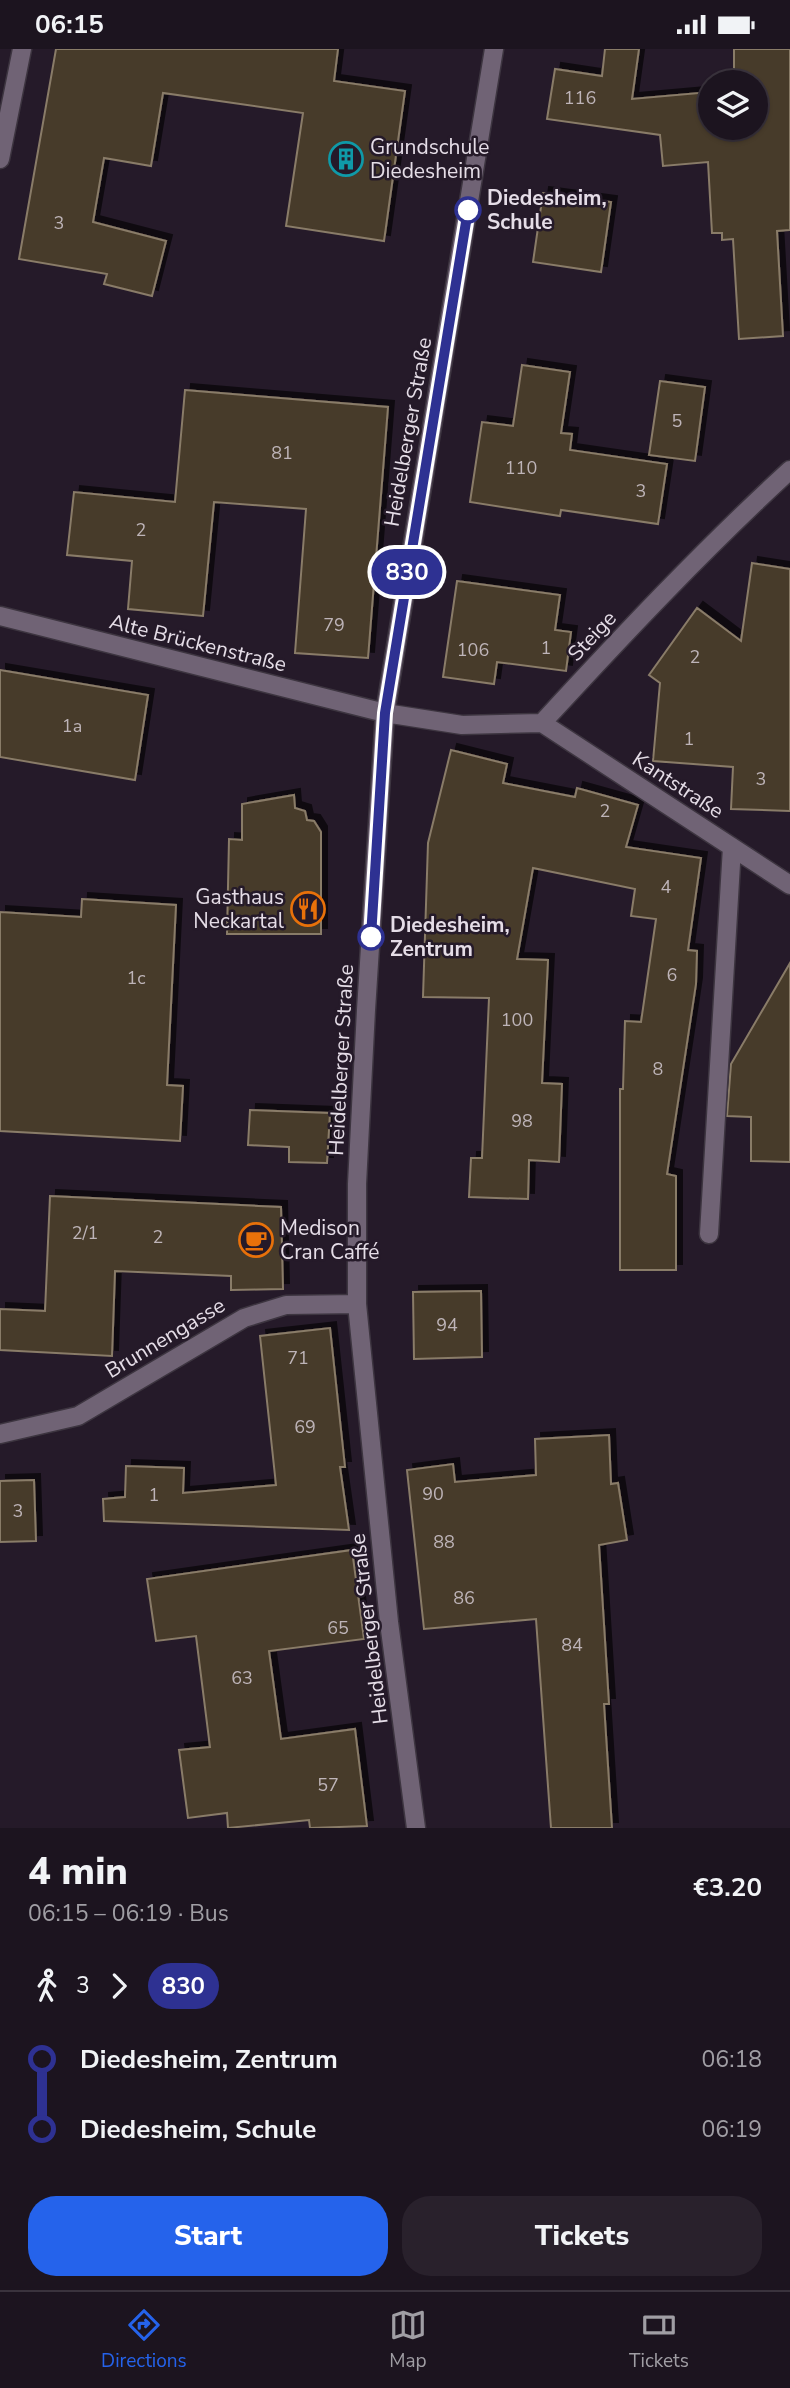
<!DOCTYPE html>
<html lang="en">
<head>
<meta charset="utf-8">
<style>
  :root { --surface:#1c141f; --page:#29212c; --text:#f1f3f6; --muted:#a09ea4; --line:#3a333d; --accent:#2563eb }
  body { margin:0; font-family:"Nunito Sans",sans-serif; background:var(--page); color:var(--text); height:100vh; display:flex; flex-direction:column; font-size:26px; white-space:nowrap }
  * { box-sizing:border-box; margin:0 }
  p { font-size:23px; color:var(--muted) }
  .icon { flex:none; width:38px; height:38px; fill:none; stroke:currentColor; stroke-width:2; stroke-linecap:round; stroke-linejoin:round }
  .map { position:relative; height:1779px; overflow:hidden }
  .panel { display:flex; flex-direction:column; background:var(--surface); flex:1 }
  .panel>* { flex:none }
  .badge { padding:0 14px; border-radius:23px; font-size:24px; line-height:46px }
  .controls { position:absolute; left:698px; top:21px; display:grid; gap:14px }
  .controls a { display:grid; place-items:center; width:70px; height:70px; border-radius:50%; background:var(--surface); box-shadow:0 2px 5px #0004,0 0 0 2px var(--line); font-size:35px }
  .map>.badge { position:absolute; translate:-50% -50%; box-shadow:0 0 0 4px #fff }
  .legs { display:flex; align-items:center; gap:10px; height:77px; padding:0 28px; font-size:23px }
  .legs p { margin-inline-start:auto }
  .headline { display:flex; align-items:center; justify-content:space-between; height:119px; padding:0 28px }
  h1 { font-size:38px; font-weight:800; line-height:52px }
  .cta { display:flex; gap:14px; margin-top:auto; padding:14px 28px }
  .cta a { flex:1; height:80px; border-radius:28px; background:var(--accent); color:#fff; font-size:28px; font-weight:800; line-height:80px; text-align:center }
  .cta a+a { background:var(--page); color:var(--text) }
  ul { padding:0 28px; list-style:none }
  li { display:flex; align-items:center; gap:24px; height:70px; font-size:26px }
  li i { display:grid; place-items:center; width:10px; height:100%; margin:0 9px; background:currentColor }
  li i::after { content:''; width:18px; height:18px; margin:-9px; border:5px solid; border-radius:50%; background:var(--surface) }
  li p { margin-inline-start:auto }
  li:first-child i { background:linear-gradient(#0000 50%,currentColor 0) }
  li:last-child i { background:linear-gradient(currentColor 50%,#0000 0) }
  .status { display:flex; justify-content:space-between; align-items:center; height:49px; padding:0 35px; background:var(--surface); direction:ltr }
  .status svg { height:19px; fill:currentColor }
  .menu { display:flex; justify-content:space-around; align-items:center; height:98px; border-top:2px solid var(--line); background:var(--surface); font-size:19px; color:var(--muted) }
  .menu a { display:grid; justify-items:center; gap:4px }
  .menu .selected { color:var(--accent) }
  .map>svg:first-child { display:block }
  .building { fill:#473a29; stroke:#897b68; stroke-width:2; filter:url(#shadow) }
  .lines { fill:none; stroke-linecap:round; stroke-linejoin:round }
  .minor-casing { stroke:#3d3540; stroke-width:21 }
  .minor { stroke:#706375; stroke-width:18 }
  .line-1-casing { stroke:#fff; stroke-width:16 }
  .line-1 { stroke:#2e3192; stroke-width:10 }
  .stop-1-dot { fill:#fff; stroke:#2e3192; stroke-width:3.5 }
  .labels { text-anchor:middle; stroke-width:5; stroke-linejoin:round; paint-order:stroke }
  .number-label { font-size:18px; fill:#beb4b8 }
  .poi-label { font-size:21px; fill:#e5dde7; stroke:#251a29; text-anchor:start }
  .stop-label { font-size:21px; font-weight:bold; fill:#e5dde7; stroke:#251a29; text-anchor:start }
  .street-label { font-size:21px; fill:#e5dde7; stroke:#251a29 }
</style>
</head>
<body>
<div class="status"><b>06:15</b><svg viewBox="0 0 49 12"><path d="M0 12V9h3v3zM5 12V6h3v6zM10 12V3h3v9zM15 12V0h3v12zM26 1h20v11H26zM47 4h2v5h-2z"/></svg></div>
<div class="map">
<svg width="790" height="1779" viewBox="0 0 790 1779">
  <defs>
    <filter id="shadow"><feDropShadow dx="6" dy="-6" stdDeviation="0" flood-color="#0009"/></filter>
  </defs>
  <rect width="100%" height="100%" fill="#251a29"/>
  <!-- building -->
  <path class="building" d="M56,0H338L334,32L405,42L384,192L286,177L303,64L163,44L151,117L104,109L93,173L166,192L152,247L104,235L107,225L19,210Z
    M605,0H639L632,50L710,43V79H756V33H734V0H790V181L777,182L783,287L739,290L733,190L722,191V184H712L708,113L663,117L660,86L547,70L555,20L602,27Z
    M543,144L611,153L601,223L533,213Z
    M522,316L570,323L561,384L572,385L570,401L667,415L658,475L561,461L560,467L470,453L482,373L513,377Z
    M660,332L705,338L695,412L649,406Z
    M185,341L388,358L368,609L295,604L306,460L214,453L203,567L128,560L132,512L67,506L74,443L175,453Z
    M752,514L790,520V762L731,760L733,718L653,712L660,634L649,626L697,559L741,592Z
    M457,532L560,546L555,581L571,583L566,622L497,613L494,635L443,628Z
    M0,621L148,646L135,731L0,708Z
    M451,701L507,715L503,734L575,748L577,739L638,756L626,798L701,809L688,901L697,902L696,935L667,1125L676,1127V1221H620V1040H623L625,972L641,973L656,870L631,867L635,840L533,819L517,910L548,911L542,1034L562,1035L559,1113L529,1111L528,1150L469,1148L471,1109H482L489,949L423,948L428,794Z
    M294,746L295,759L305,762L307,771L314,772L321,783V885H227L229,790L242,791V755Z
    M82,850L176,856L167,1036L183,1037L180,1092L0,1082V863L81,868Z
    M790,914V1113L751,1112V1068L727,1067L731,1015Z
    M250,1061L330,1064L327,1114L289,1113V1098L248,1096Z
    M50,1147L281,1158L283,1240L231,1241V1227L115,1222L112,1307L0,1301V1260L45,1262Z
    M481,1242L482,1308L414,1310L413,1243Z
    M330,1279L345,1418H340L349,1481L104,1472L103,1450L125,1448L126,1417L184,1419L183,1444L276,1436L260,1287Z
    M609,1386L611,1435L618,1434L627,1491L599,1496L609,1655H604L612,1779H551L536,1570L424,1580L407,1421L453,1415L455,1433L536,1426L535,1390Z
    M34,1431L36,1492L0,1493V1432Z
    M352,1501L364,1590L269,1602L281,1690L355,1680L367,1777L310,1779L309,1771L228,1779L227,1764L188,1769L179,1701L210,1698L196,1587L156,1592L147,1530Z"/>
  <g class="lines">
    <!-- minor casing -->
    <g class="minor-casing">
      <path id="minor" d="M0,110L22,0
        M0,567L385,664L462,676L542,674C622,587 703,501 790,421
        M542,674L790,836
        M709,1185L732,798
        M0,1385L78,1367L244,1269L286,1256L357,1255
        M416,1779L389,1573L357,1255V1135L366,961L385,664L494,0"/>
    </g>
    <!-- minor -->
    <use href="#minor" class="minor"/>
  </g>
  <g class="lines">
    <!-- line-1 casing -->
    <g class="line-1-casing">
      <path id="line-1" d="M371,888L385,664L468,161"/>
    </g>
    <!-- line-1 -->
    <use href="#line-1" class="line-1"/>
  </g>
  <!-- icons -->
  <defs>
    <g id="building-ring" transform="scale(1.75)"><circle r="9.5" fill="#251a29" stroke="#0f9aa8" stroke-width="1.5"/><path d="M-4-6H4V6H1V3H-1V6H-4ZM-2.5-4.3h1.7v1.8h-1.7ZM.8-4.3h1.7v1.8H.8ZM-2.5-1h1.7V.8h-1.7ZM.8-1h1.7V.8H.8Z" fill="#0f9aa8"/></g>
    <g id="restaurant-ring" transform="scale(1.75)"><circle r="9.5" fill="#251a29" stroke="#e8710a" stroke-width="1.5"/><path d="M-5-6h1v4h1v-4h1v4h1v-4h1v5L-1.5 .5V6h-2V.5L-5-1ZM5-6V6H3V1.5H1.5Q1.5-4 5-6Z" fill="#e8710a"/></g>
    <g id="cafe-ring" transform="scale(1.75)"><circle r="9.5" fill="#251a29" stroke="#e8710a" stroke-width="1.5"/><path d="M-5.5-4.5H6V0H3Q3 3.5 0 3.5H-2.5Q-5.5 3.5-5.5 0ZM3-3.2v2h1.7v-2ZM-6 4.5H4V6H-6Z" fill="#e8710a"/></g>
  </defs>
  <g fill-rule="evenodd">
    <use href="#building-ring" x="346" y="110"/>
    <use href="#restaurant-ring" x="308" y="860"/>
    <use href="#cafe-ring" x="256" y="1191"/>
  </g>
  <!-- markers -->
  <g class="stop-1-dot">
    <circle cx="468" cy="161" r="12"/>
    <circle cx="371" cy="888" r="12"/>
  </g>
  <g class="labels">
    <!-- number labels -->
    <g class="number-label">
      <text x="580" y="55">116</text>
      <text x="59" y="180">3</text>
      <text x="677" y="378">5</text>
      <text x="282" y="410">81</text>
      <text x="521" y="425">110</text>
      <text x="641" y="448">3</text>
      <text x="141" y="487">2</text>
      <text x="334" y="582">79</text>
      <text x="546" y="605">1</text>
      <text x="473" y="607">106</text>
      <text x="695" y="614">2</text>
      <text x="72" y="683">1a</text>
      <text x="689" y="696">1</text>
      <text x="761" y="736">3</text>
      <text x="605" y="768">2</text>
      <text x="666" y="844">4</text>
      <text x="672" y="932">6</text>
      <text x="136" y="935">1c</text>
      <text x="517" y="977">100</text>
      <text x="658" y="1026">8</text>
      <text x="522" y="1078">98</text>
      <text x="85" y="1190">2/1</text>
      <text x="158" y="1194">2</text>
      <text x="447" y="1282">94</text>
      <text x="298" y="1315">71</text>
      <text x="305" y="1384">69</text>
      <text x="433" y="1451">90</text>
      <text x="154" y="1452">1</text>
      <text x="18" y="1468">3</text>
      <text x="444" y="1499">88</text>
      <text x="464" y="1555">86</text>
      <text x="338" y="1585">65</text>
      <text x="572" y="1602">84</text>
      <text x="242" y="1635">63</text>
      <text x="328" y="1742">57</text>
    </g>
    <!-- poi labels -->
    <g class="poi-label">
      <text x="370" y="105">Grundschule<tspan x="370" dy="24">Diedesheim</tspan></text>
      <text x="284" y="855" text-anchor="end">Gasthaus<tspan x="284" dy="24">Neckartal</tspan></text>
      <text x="280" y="1186">Medison<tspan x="280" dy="24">Cran Caffé</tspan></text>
    </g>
    <!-- stop labels -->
    <g class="stop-label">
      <text x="487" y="156">Diedesheim,<tspan x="487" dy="24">Schule</tspan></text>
      <text x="390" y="883">Diedesheim,<tspan x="390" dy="24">Zentrum</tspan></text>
    </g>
    <!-- street labels -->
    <g class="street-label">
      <text transform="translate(408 383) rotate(-80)" y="7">Heidelberger Straße</text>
      <text transform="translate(592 587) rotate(-47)" y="7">Steige</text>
      <text transform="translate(198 594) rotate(14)" y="7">Alte Brückenstraße</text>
      <text transform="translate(678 736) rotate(33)" y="7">Kantstraße</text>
      <text transform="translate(341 1011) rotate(-87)" y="7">Heidelberger Straße</text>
      <text transform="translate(165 1289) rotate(-31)" y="7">Brunnengasse</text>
      <text transform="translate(369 1580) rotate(-97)" y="7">Heidelberger Straße</text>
    </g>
  </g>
</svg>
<div class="controls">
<a><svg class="icon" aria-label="layers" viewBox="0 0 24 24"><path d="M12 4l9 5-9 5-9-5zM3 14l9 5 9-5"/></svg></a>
</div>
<b class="badge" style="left:407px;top:523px;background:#2e3192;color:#fff">830</b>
</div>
<section class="panel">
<div class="headline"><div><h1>4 min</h1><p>06:15 – 06:19 · Bus</p></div><b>€3.20</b></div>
<div class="legs"><svg class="icon" aria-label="walk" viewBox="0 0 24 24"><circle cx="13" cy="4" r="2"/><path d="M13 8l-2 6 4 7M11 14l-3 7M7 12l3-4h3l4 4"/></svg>3<svg class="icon" aria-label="forward" viewBox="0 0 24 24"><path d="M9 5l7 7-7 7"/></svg><b class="badge" style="background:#2e3192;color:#fff">830</b></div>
<ul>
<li><i style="color:#2e3192"></i><b>Diedesheim, Zentrum</b><p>06:18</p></li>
<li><i style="color:#2e3192"></i><b>Diedesheim, Schule</b><p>06:19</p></li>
</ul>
<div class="cta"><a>Start</a><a>Tickets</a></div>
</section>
<nav class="menu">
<a class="selected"><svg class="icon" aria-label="directions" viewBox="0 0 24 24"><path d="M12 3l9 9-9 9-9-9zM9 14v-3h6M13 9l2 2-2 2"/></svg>Directions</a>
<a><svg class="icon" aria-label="map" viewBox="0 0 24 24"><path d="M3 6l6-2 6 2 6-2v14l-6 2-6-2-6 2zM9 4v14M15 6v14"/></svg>Map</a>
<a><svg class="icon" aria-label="tickets" viewBox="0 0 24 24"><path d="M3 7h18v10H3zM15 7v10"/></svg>Tickets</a>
</nav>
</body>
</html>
